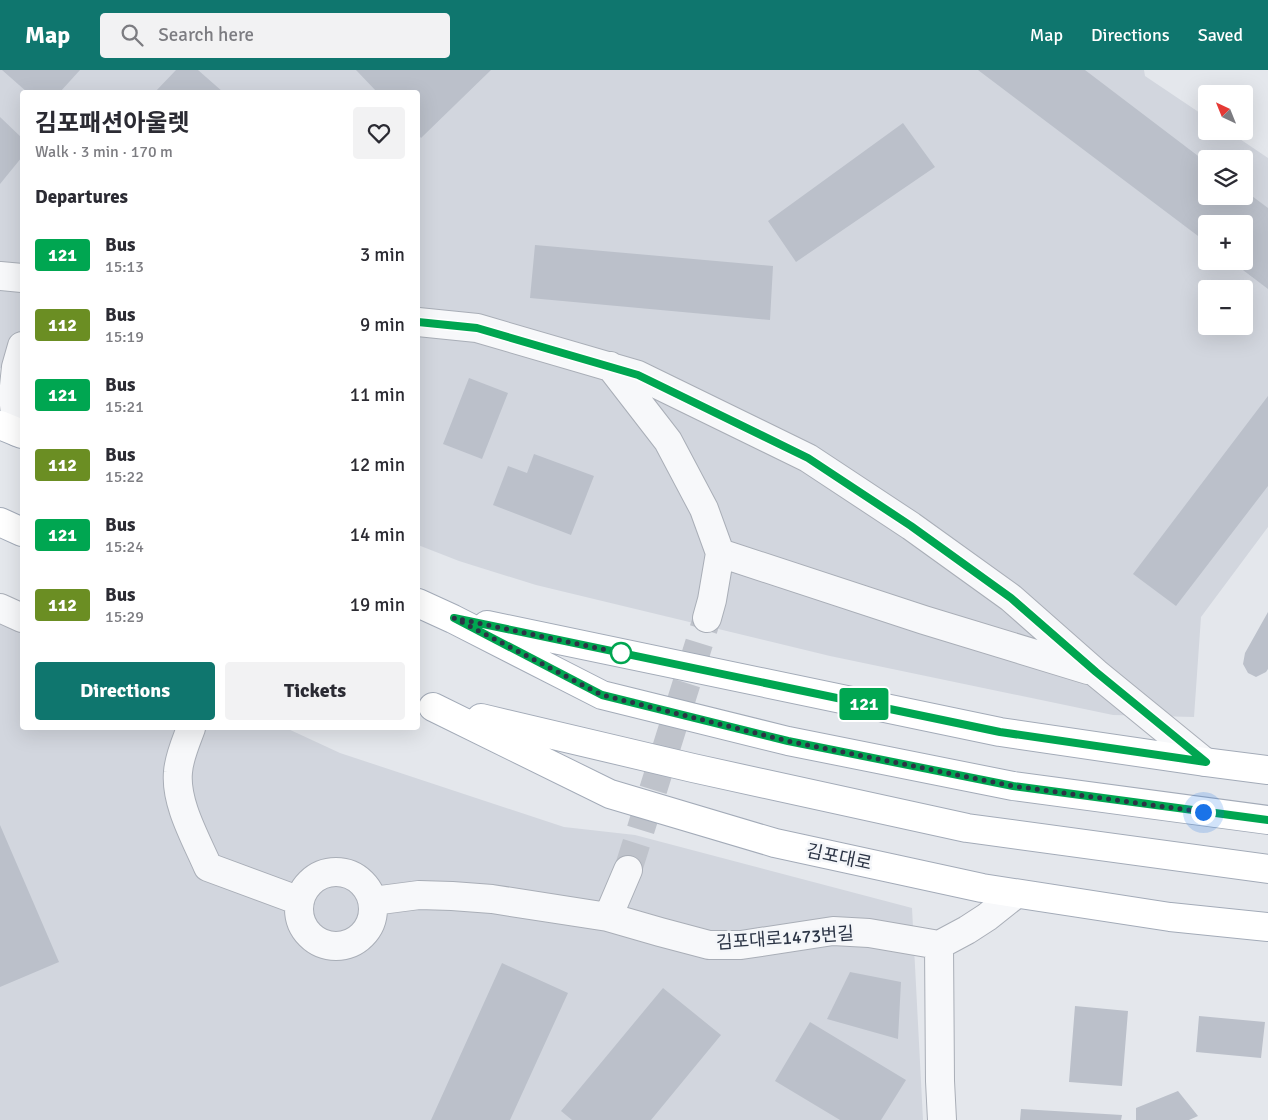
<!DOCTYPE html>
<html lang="en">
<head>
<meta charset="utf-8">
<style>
  :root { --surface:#fff; --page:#f2f2f3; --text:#2b2b33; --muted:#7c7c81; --accent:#0f766e }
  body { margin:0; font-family:Signika,"Noto Sans KR",sans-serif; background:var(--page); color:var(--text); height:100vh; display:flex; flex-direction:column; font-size:19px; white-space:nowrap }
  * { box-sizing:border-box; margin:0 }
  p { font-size:16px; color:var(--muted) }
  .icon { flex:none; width:28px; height:28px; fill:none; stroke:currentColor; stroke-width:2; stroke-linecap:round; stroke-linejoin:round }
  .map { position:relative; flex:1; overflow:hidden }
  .details { position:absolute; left:20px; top:20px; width:400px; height:640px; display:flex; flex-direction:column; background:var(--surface); border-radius:5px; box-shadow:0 5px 20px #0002 }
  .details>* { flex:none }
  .badge { padding:0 10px; border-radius:4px; font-size:18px; line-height:32px }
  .needle { width:32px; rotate:317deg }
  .buttons { position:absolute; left:1198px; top:15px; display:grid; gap:10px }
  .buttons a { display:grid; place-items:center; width:55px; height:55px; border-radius:5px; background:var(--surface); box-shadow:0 5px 20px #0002; font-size:25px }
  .you { position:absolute; width:25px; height:25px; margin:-12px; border:4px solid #fff; border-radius:50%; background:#1a73e8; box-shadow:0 0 0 8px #1a73e833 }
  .map>.badge { position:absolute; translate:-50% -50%; box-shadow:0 0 0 2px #fff }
  h2 { padding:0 15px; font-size:19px; line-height:45px }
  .round { display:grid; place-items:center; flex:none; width:52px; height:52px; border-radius:5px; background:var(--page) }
  .summary { display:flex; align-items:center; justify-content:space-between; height:85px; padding:0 15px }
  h1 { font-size:24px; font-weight:700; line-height:38px }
  .cta { display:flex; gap:10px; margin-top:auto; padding:10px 15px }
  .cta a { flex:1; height:58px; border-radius:5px; background:var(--accent); color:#fff; font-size:20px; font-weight:700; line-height:58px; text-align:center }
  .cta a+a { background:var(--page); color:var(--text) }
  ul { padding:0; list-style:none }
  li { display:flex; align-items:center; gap:15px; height:70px; padding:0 15px }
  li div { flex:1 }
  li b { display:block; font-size:19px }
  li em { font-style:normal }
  li .badge { min-width:55px; font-weight:700; text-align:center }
  header { display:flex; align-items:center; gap:30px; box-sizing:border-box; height:70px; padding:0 25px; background:var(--accent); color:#fff }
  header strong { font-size:24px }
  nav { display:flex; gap:28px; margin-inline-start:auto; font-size:18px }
  .search { width:350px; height:45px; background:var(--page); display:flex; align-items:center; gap:12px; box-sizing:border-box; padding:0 18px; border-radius:5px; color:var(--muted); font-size:19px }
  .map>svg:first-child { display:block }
  .built { fill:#d2d6de; fill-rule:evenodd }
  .building { fill:#bbc0ca }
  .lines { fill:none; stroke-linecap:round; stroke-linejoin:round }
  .minor-tunnel { stroke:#bfc3cb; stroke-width:28; stroke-dasharray:28 14; stroke-linecap:butt }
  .minor-casing { stroke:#a9aeb7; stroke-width:30 }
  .major-casing { stroke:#a3abb8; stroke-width:30 }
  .minor { stroke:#f7f8fa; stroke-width:28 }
  .major { stroke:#fff; stroke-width:28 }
  .line-casing { stroke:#fff; stroke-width:11 }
  .line { stroke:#00a651; stroke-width:8 }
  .walk { stroke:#2b3445; stroke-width:5; stroke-dasharray:0 9 }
  .stop-dot { fill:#fff; stroke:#00a651; stroke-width:2.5 }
  .labels { text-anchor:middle; stroke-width:5; stroke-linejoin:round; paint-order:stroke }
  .street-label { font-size:18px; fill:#2b3445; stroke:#f4f6f9 }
</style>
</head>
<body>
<header>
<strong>Map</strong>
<div class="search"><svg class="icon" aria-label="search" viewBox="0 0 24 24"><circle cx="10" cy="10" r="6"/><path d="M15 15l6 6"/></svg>Search here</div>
<nav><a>Map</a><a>Directions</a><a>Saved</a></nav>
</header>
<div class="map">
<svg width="1268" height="1050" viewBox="0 0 1268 1050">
  <rect width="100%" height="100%" fill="#e4e7ec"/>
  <!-- built -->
  <path class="built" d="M0,0H1144L1145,6L1206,47V61H1228L1268,88V457L1201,547L1194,647L1113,645L830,586L536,515L459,491L418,475V22H22V308L0,298ZM1206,89H1244V126H1206ZM1206,154H1244V191H1206ZM1206,219H1244V256H1206Z
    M0,524L22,534V658H286L340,683L564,757L635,765L912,838L923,1050H0Z"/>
  <!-- building -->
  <path class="building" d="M2,0H80L60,22H27Z
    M176,0H198L223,22H155Z
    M356,0H491L421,68L418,64V22H377Z
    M978,0H1085L1206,92V126H1244V120L1268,138V219L1231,191H1244V154H1206V172Z
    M0,47L22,68V87L0,114Z
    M903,53L935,97L796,192L768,151Z
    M535,175L773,196L770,250L530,228Z
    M469,308L508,323L482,389L443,374Z
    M1268,326V416L1176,536L1133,504Z
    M534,384L594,406L571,465L493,435L508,396L527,403Z
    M1268,542V599L1266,602L1256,607L1248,603L1243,594L1245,583Z
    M0,755L59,892L0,917Z
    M502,893L568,923L510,1050H431Z
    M850,902L901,912L898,969L827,949Z
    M663,918L721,965L651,1050H572L561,1041Z
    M1075,936L1128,941L1122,1016L1069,1012Z
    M1199,946L1265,952L1261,988L1196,982Z
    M810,952L906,1010L881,1050H840L775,1011Z
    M1178,1021L1198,1046L1189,1050H1136V1038Z
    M1021,1039L1122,1045L1121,1050H1020Z"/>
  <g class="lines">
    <!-- minor-tunnel -->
    <path class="minor-tunnel" d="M628,800L707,548"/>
    <!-- minor casing -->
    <g class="minor-casing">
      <path id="minor" d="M0,206L22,208
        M418,252L477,258L638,305L808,388L911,456L1011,528L1096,603L1205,692
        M610,296L668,371L704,439L720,483L712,530L707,548
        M17,362L13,326L16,297L22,276
        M720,483L924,550L1088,600
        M0,538L22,548
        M191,658C186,672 179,687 178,702C175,733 196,769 208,797L300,831
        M299 839a37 37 0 1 1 74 0a37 37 0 1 1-74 0Z
        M373,831L419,825L452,826L492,829L608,847L660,862L709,875H741L833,861L869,863L939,875L940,1011L942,1050
        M608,847L628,800
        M939,875L967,860L987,847L1016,824"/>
    </g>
    <!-- major casing -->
    <g class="major-casing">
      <path id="major" d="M0,355L22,364
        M0,452L22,462
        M418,533L453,549L602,625L788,671L1013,716L1268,750
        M487,555L1000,662L1205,692L1268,700
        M433,637L610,724L775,773L982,818L1170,847L1268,857
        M481,648L693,698L967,758L1268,799"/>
    </g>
    <!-- minor -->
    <use href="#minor" class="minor"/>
    <!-- major -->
    <use href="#major" class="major"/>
  </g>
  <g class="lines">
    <!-- line casing -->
    <g class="line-casing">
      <path id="line" d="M418,252L477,258L638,305L808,388L911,456L1011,528L1096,602L1206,692L1000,662L454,548L602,625L788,671L1013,716L1268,750"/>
    </g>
    <!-- line -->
    <use href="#line" class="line"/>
    <!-- walk -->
    <path class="walk" d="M621,583L454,548L602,625L788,671L1013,716L1203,742"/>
  </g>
  <!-- markers -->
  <circle class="stop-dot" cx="621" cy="583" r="10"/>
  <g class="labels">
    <!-- street labels -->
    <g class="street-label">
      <text transform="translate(839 787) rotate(12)" y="6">김포대로</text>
      <text transform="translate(785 868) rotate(-4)" y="6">김포대로1473번길</text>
    </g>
  </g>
</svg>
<div class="buttons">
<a><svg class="needle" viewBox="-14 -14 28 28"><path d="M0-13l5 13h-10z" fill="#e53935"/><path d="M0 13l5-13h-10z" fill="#7c7c81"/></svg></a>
<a><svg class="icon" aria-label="layers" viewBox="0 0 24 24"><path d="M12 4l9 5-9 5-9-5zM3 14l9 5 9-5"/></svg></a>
<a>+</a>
<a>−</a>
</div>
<div class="you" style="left:1203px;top:742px"></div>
<b class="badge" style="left:864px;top:634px;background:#00a651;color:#fff">121</b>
<section class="details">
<div class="summary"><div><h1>김포패션아울렛</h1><p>Walk · 3 min · 170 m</p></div><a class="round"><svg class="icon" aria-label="heart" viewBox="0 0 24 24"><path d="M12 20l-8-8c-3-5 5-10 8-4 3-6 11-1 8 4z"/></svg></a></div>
<h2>Departures</h2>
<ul>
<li><span class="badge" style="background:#00a651;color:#fff">121</span><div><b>Bus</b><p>15:13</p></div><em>3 min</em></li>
<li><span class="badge" style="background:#6b8e23;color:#fff">112</span><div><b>Bus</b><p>15:19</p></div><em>9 min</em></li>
<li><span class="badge" style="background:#00a651;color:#fff">121</span><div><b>Bus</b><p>15:21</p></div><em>11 min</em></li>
<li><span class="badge" style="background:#6b8e23;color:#fff">112</span><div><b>Bus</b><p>15:22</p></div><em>12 min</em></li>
<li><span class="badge" style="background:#00a651;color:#fff">121</span><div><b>Bus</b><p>15:24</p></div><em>14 min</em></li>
<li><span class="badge" style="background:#6b8e23;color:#fff">112</span><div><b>Bus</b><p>15:29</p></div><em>19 min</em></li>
</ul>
<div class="cta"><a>Directions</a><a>Tickets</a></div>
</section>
</div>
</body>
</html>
